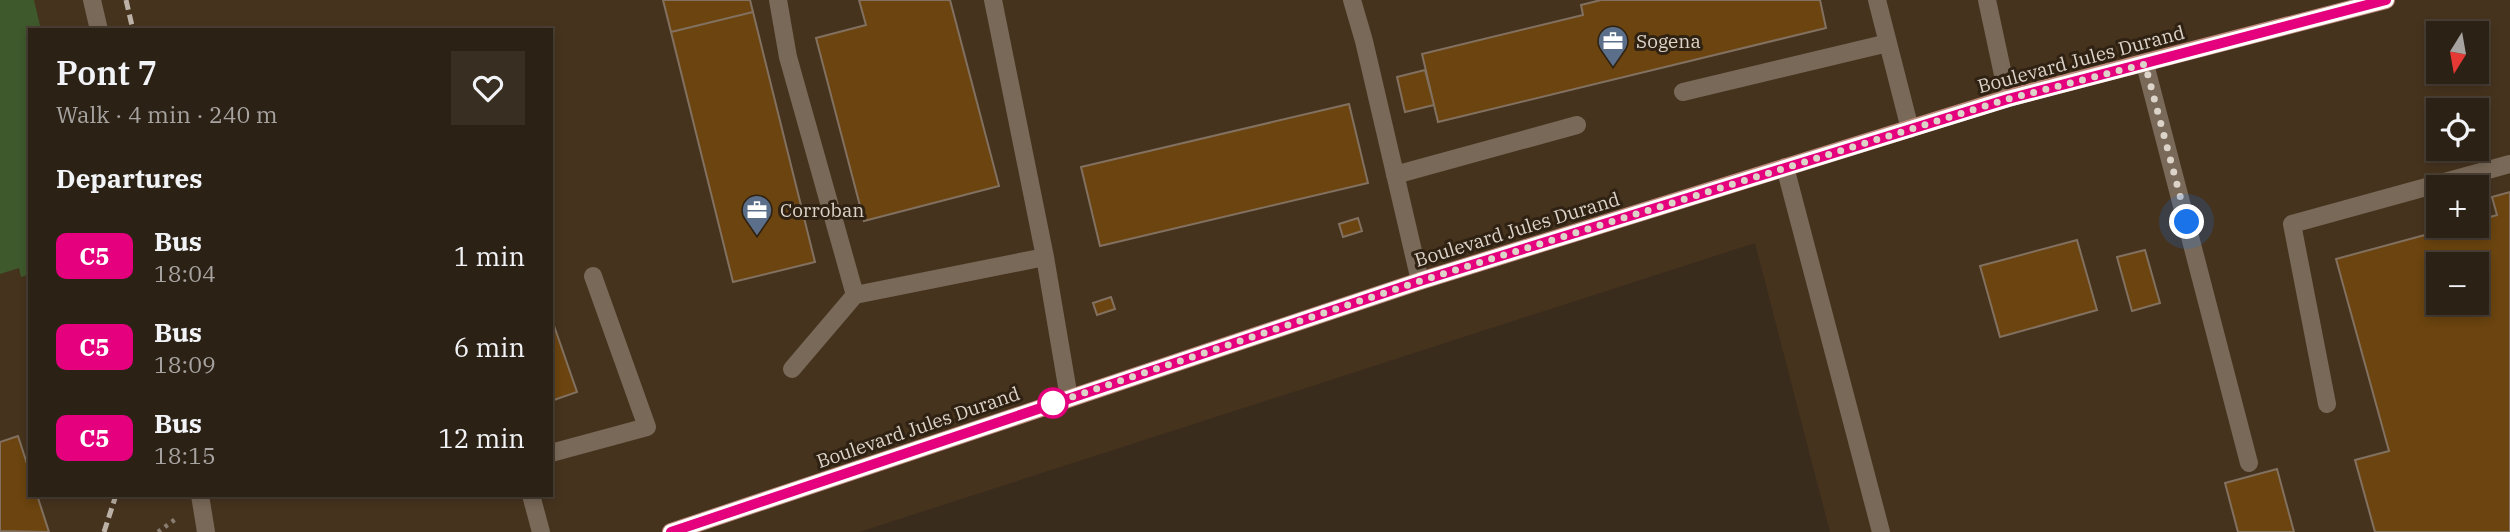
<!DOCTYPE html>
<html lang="en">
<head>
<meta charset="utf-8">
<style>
  :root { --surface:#2c2115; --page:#382e22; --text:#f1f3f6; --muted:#a6a3a0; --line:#483e34 }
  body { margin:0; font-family:"IBM Plex Serif",serif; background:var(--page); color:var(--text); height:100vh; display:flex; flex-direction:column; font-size:26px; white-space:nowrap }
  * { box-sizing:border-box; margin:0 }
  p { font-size:23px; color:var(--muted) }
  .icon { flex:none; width:38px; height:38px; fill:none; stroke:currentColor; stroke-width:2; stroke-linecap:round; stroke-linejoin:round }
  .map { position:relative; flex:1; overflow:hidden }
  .sheet { position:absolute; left:28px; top:28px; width:525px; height:469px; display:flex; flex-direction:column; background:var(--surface); border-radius:0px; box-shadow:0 4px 10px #0003,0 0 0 2px var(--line) }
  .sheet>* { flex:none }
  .badge { padding:0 14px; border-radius:10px; font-size:24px; line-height:46px }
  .needle { width:46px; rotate:191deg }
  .controls { position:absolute; left:2426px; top:21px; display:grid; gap:14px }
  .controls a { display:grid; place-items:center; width:63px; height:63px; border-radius:0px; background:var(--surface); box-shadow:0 4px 10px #0003,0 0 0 2px var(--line); font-size:35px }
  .you { position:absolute; width:35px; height:35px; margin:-18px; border:5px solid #fff; border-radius:50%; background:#1a73e8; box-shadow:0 0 0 10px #1a73e833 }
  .map>.badge { position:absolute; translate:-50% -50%; box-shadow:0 0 0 4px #fff }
  h2 { padding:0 28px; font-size:26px; line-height:63px }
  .round { display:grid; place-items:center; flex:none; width:74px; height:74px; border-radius:0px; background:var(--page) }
  .overview { display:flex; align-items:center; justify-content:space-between; height:119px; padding:0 28px }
  h1 { font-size:33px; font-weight:600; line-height:52px }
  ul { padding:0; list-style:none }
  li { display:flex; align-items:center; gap:21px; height:91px; padding:0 28px }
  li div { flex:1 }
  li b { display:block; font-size:26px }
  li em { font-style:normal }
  li .badge { min-width:77px; font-weight:700; text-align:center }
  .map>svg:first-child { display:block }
  .built { fill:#46331e; fill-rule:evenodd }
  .green { fill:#3e592c }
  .building { fill:#6b440f; stroke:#827160; stroke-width:2; fill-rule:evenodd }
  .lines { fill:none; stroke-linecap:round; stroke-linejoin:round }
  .path { stroke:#897d70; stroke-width:4.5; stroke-dasharray:3.5 5; stroke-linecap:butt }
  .minor { stroke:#796958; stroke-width:18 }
  .major { stroke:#be897b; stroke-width:18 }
  .rail { stroke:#bbb1a6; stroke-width:5; stroke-dasharray:10 5; stroke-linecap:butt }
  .line-casing { stroke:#fff; stroke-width:16 }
  .line { stroke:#e5007d; stroke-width:10 }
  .walk { stroke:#dcd3c9; stroke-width:7; stroke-dasharray:0 12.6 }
  .stop-dot { fill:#fff; stroke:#e5007d; stroke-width:3.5 }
  .labels { text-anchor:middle; stroke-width:6; stroke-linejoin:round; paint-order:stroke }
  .poi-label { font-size:19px; fill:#dcd3c9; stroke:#2f2213; text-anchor:start }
  .street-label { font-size:19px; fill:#dcd3c9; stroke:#2f2213 }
</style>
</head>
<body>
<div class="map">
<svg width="2510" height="532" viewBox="0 0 2510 532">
  <rect width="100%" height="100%" fill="#3a2c1c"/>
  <!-- built -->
  <path class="built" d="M0,0H2510V532H1830L1755,243L859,532H0ZM30,30H551V495H30ZM2438,33H2476V72H2438ZM2438,110H2476V149H2438ZM2438,187H2476V226H2438ZM2438,264H2476V303H2438Z"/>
  <!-- green -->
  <path class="green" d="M0,0H34L41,30H30V274L21,277L19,268L0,274Z"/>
  <!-- building -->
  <path class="building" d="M663,0H750L753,12L671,32Z
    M859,0H950L999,186L864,221L816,38L866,25Z
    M1601,0H1820L1826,28L1438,122L1422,54L1583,15L1581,5Z
    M753,12L815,262L733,282L671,32Z
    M1425,70L1434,105L1405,112L1397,77Z
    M1349,104L1368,183L1100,246L1081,167Z
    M2510,192V532H2375L2355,460L2389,451L2336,259L2458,226H2476V221L2497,215L2492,197ZM2438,264H2476V303H2438Z
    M1358,218L1362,231L1343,237L1339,224Z
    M2077,240L2097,310L2000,337L1980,266Z
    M2145,250L2160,303L2132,311L2117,257Z
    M1111,297L1115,309L1097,315L1093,303Z
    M551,317L577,392L551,401Z
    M18,436L30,473V495H37L49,532L0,531V442Z
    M2277,469L2294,532H2238L2225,483Z"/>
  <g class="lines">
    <!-- path -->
    <path class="path" d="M158,532L177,518"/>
    <!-- minor -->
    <path class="minor" d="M92,0L99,30
      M778,0L788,57L855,295L1045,257
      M993,0L1045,257L1069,398
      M1352,0L1364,41L1420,281
      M1877,0L1910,129
      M1987,0L2008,98
      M2145,64L2249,463
      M1683,92L1888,43
      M1785,167L1881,532
      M1395,175L1577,125
      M792,369L855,295
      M2327,404L2292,224L2510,164
      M551,453L647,427L593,276
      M200,495L206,532
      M531,495L541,532"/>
    <!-- major -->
    <path class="major" d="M671,532L1420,281L2008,98L2386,0"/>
    <!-- rail -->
    <path class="rail" d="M126,0L133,30
      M104,532L116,495"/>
  </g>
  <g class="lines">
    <!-- line casing -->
    <g class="line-casing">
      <path id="line" d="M671,532L1420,281L2008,99L2386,0"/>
    </g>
    <!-- line -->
    <use href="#line" class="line"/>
    <!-- walk -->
    <path class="walk" d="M1053,403L1045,406L1420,281L2008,99L2145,64L2187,222"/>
  </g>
  <!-- icons -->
  <defs>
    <g id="office-pin" transform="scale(1.575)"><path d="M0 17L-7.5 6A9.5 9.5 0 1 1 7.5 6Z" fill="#5c6f8a" stroke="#2f2213"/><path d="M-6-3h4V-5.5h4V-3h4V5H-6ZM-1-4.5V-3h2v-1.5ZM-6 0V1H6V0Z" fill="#fff"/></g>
  </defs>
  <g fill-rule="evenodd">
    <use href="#office-pin" x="1613" y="41"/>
    <use href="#office-pin" x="757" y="210"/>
  </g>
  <!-- markers -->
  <circle class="stop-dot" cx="1053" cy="403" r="14"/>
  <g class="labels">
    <!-- poi labels -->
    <g class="poi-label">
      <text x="1636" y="48">Sogena</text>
      <text x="780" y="217">Corroban</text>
    </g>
    <!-- street labels -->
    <g class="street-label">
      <text transform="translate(2081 59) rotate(-15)" y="7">Boulevard Jules Durand</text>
      <text transform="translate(1517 229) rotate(-17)" y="7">Boulevard Jules Durand</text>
      <text transform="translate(918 427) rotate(-19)" y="7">Boulevard Jules Durand</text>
    </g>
  </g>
</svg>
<div class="controls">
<a><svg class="needle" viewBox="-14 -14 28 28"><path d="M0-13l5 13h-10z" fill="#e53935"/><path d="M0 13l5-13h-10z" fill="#a6a3a0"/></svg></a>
<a><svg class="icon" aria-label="locate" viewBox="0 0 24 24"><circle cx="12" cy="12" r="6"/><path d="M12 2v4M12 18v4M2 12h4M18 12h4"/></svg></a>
<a>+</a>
<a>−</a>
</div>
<div class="you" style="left:2187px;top:222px"></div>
<section class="sheet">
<div class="overview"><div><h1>Pont 7</h1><p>Walk · 4 min · 240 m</p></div><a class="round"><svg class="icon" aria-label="heart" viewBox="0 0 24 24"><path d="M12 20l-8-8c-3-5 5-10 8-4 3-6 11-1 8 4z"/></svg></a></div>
<h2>Departures</h2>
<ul>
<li><span class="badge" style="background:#e5007d;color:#fff">C5</span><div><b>Bus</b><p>18:04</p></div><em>1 min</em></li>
<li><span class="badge" style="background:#e5007d;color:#fff">C5</span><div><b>Bus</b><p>18:09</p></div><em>6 min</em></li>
<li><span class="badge" style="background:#e5007d;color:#fff">C5</span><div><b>Bus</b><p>18:15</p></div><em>12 min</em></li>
</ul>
</section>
</div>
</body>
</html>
